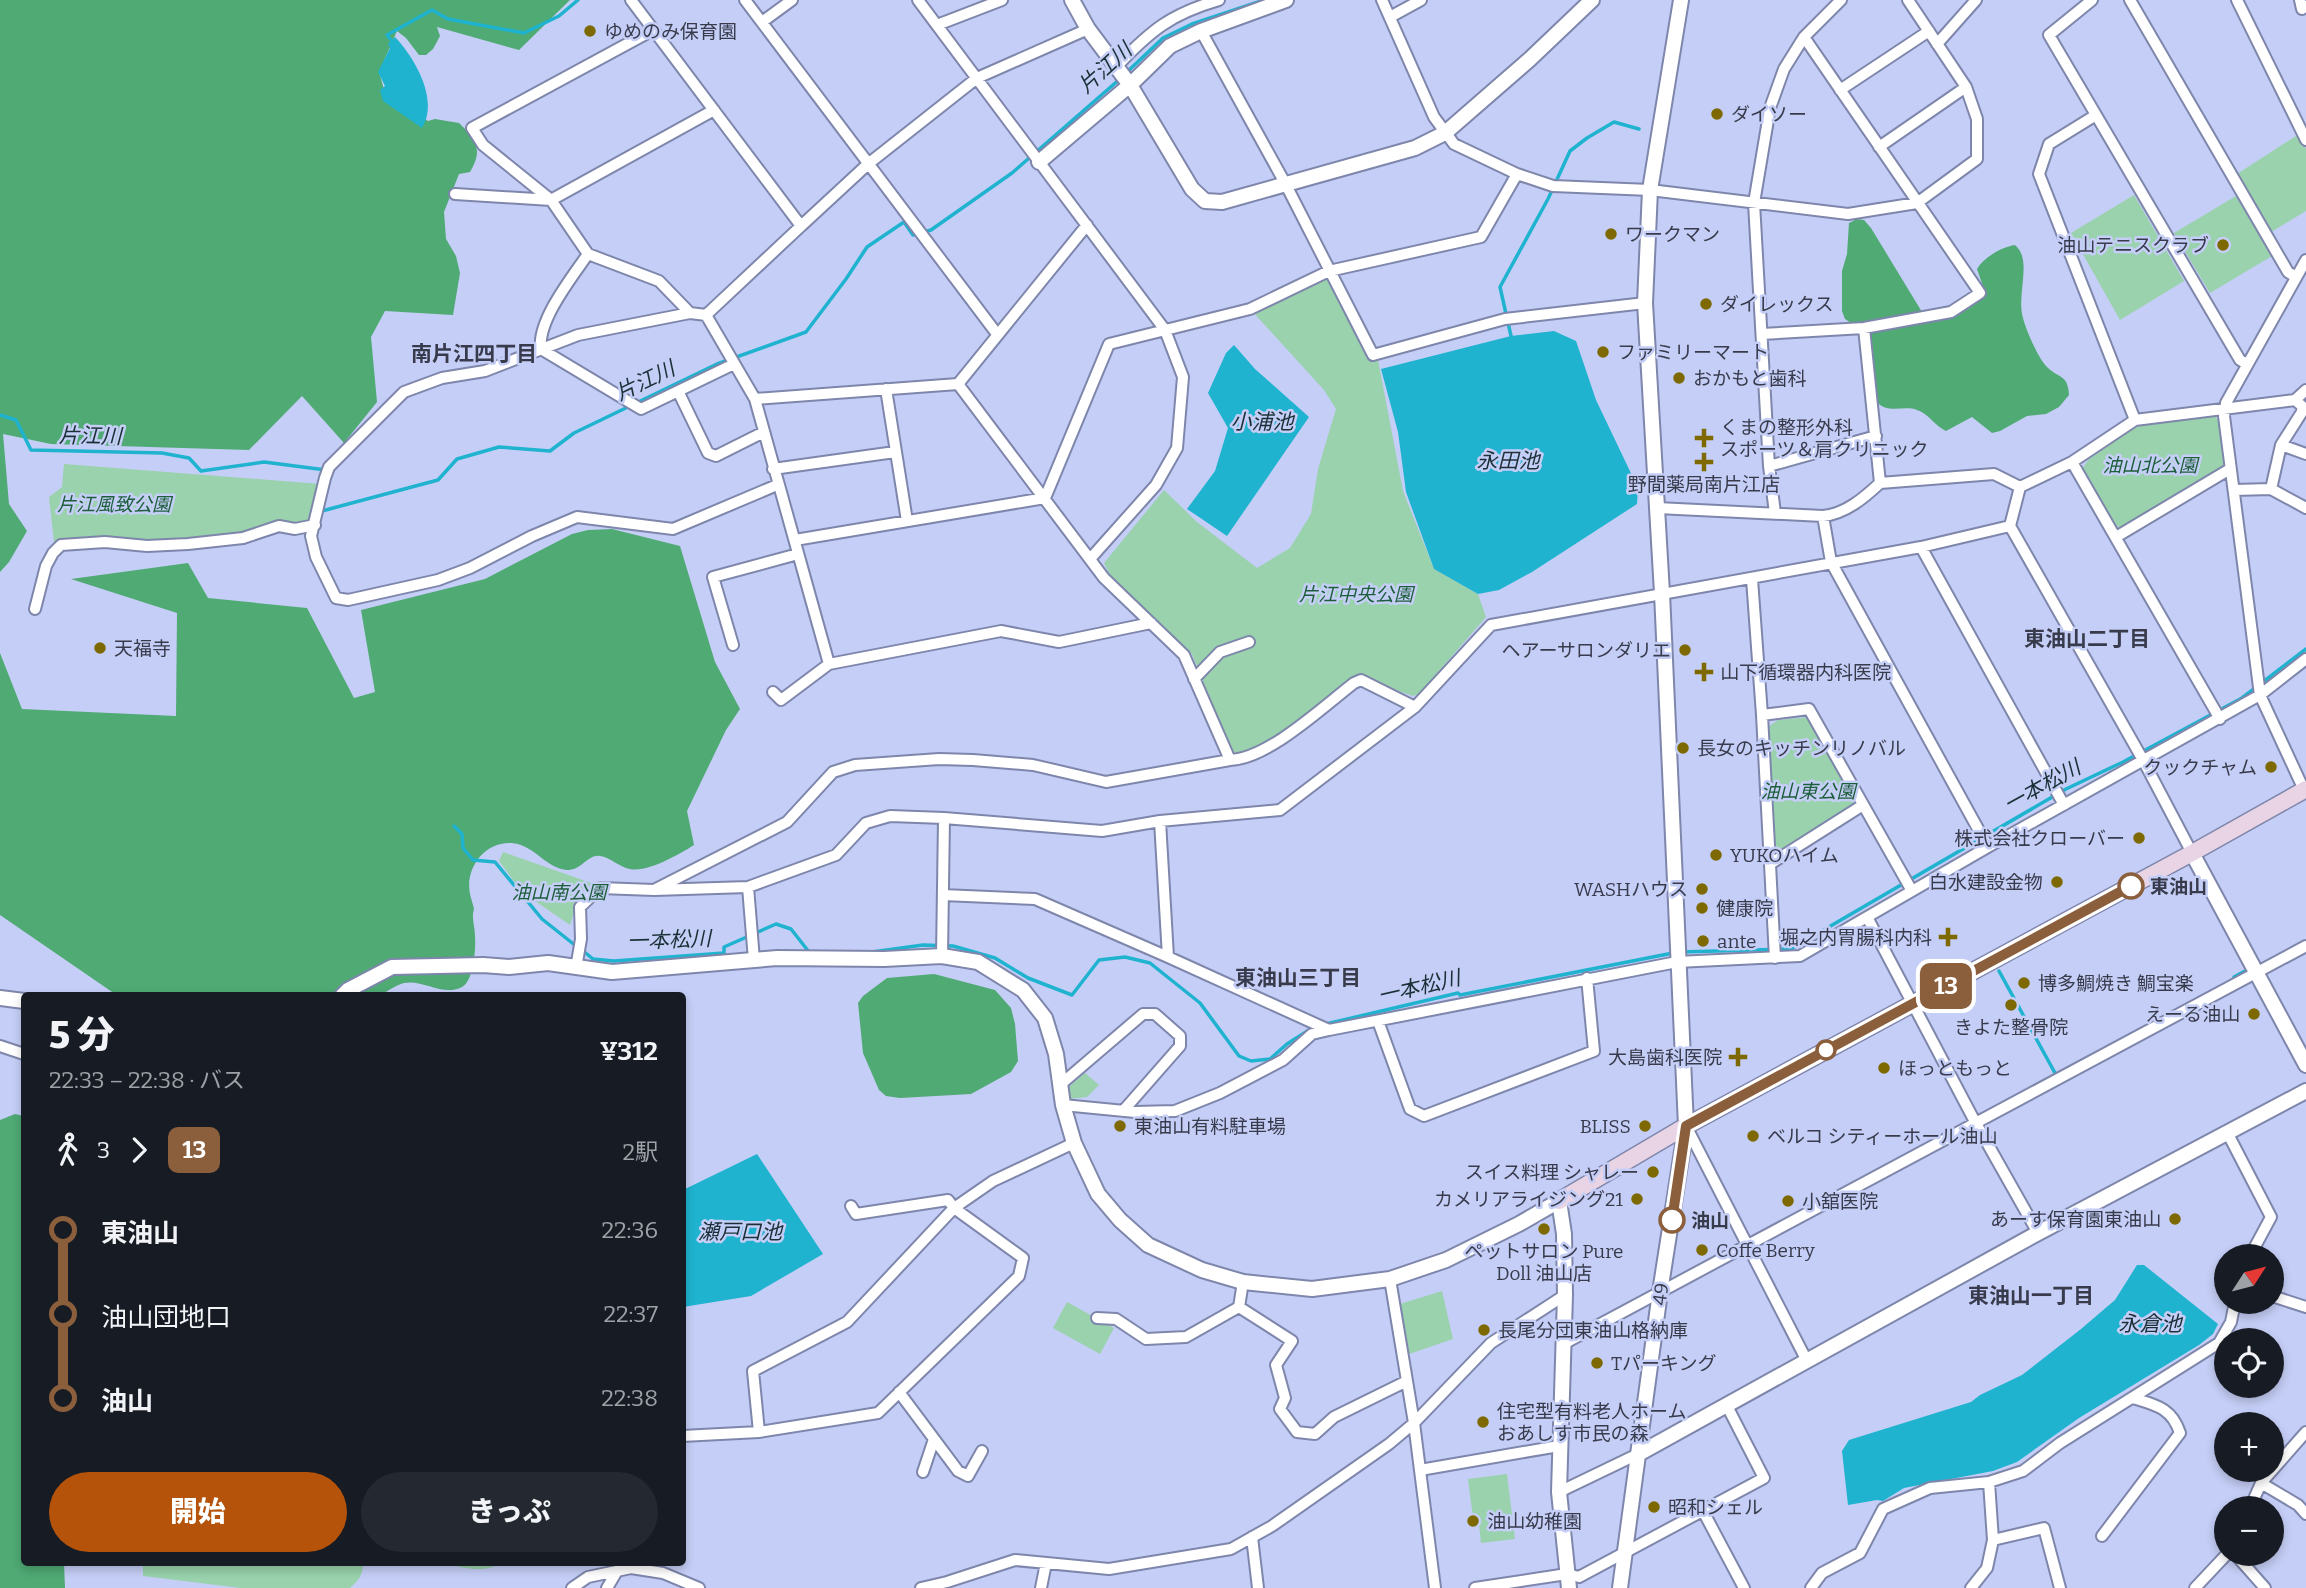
<!DOCTYPE html>
<html lang="ja">
<head>
<meta charset="utf-8">
<style>
  :root { --surface:#171b24; --page:#242831; --text:#f1f3f6; --muted:#9ea1a6; --accent:#b45309 }
  body { margin:0; font-family:Bitter,"Noto Sans JP",serif; background:var(--page); color:var(--text); height:100vh; display:flex; flex-direction:column; font-size:26px; white-space:nowrap }
  * { box-sizing:border-box; margin:0 }
  p { font-size:23px; color:var(--muted) }
  .icon { flex:none; width:38px; height:38px; fill:none; stroke:currentColor; stroke-width:2; stroke-linecap:round; stroke-linejoin:round }
  .map { position:relative; flex:1; overflow:hidden }
  .sheet { position:absolute; left:21px; top:992px; width:665px; height:574px; display:flex; flex-direction:column; background:var(--surface); border-radius:7px; box-shadow:0 4px 10px #0003 }
  .sheet>* { flex:none }
  .badge { padding:0 14px; border-radius:10px; font-size:24px; line-height:46px }
  .needle { width:46px; rotate:54deg }
  .buttons { position:absolute; left:2214px; top:1244px; display:grid; gap:14px }
  .buttons a { display:grid; place-items:center; width:70px; height:70px; border-radius:50%; background:var(--surface); box-shadow:0 4px 10px #0003; font-size:35px }
  .map>.badge { position:absolute; translate:-50% -50%; box-shadow:0 0 0 4px #fff }
  .legs { display:flex; align-items:center; gap:10px; height:77px; padding:0 28px; font-size:23px }
  .legs p { margin-inline-start:auto }
  .head { display:flex; align-items:center; justify-content:space-between; height:119px; padding:0 28px }
  h1 { font-size:38px; font-weight:800; line-height:52px }
  .cta { display:flex; gap:14px; margin-top:auto; padding:14px 28px }
  .cta a { flex:1; height:80px; border-radius:42px; background:var(--accent); color:#fff; font-size:28px; font-weight:800; line-height:80px; text-align:center }
  .cta a+a { background:var(--page); color:var(--text) }
  ul { padding:0 28px; list-style:none }
  li { display:flex; align-items:center; gap:24px; height:84px; font-size:26px }
  li i { display:grid; place-items:center; width:10px; height:100%; margin:0 9px; background:currentColor }
  li i::after { content:''; width:18px; height:18px; margin:-9px; border:5px solid; border-radius:50%; background:var(--surface) }
  li p { margin-inline-start:auto }
  li:first-child i { background:linear-gradient(#0000 50%,currentColor 0) }
  li:last-child i { background:linear-gradient(currentColor 50%,#0000 0) }
  .map>svg:first-child { display:block }
  .green { fill:#99d2ac }
  .forest { fill:#4faa74 }
  .water { fill:#1fb3cf }
  .lines { fill:none; stroke-linecap:round; stroke-linejoin:round }
  .stream { stroke:#1fb3cf; stroke-width:3.5 }
  .minor-casing { stroke:#7e86ab; stroke-width:14 }
  .tertiary-casing { stroke:#7e86ab; stroke-width:18 }
  .secondary-casing { stroke:#7e86ab; stroke-width:19 }
  .minor { stroke:#fff; stroke-width:10 }
  .tertiary { stroke:#fff; stroke-width:14 }
  .secondary { stroke:#e8d4e4; stroke-width:16 }
  .line-1-casing { stroke:#fff; stroke-width:16 }
  .line-1 { stroke:#8b5e3c; stroke-width:10 }
  .poi-dot { fill:#7d6900; stroke:#c5cef6; stroke-width:2.5 }
  .stop-1-dot { fill:#fff; stroke:#8b5e3c; stroke-width:3.5 }
  .labels { text-anchor:middle; stroke-width:5; stroke-linejoin:round; paint-order:stroke }
  .poi-label { font-size:19px; fill:#383b4c; stroke:#c5cef6; text-anchor:start }
  .park-label { font-size:19px; font-style:italic; fill:#1c5e3a; stroke:#c5cef6 }
  .stop-label { font-size:19px; font-weight:bold; fill:#383b4c; stroke:#c5cef6; text-anchor:start }
  .street-label { font-size:19px; fill:#383b4c; stroke:#c5cef6 }
  .water-label { font-size:21px; font-style:italic; fill:#1a3036; stroke:#c5cef6 }
  .neighbourhood-label { font-size:21px; font-weight:bold; fill:#383b4c; stroke:#c5cef6 }
</style>
</head>
<body>
<div class="map">
<svg width="2306" height="1588" viewBox="0 0 2306 1588">
  <rect width="100%" height="100%" fill="#c5cef6"/>
  <!-- green -->
  <path class="green" d="M2299,134L2306,149V211L2271,232L2237,174Z
    M2134,195L2184,281L2120,320L2071,233Z
    M2236,196L2272,256L2210,293L2174,233Z
    M1319,280H1331L1365,354L1378,360L1403,491L1434,569L1478,594L1486,617L1419,694L1413,696L1356,677L1268,742L1239,756L1231,751L1192,654L1111,577L1104,563L1164,490L1197,522L1257,568L1290,548L1311,514L1318,469L1336,409L1324,390L1252,311Z
    M2213,414L2218,420L2224,464L2219,471L2120,527L2113,525L2082,469L2089,459L2132,429L2143,425Z
    M64,464L321,484L312,523L189,540L54,542L49,497L62,487Z
    M1809,717L1854,802L1853,808L1781,850L1774,846L1768,727L1778,720Z
    M503,852L594,884L580,894L570,925L522,892L499,861Z
    M1085,1073L1099,1085L1087,1097L1068,1099L1064,1091Z
    M1442,1291L1453,1339L1409,1354L1400,1304Z
    M1067,1302L1114,1328L1100,1354L1053,1328Z
    M1507,1474L1515,1539L1481,1543L1479,1524L1474,1525L1468,1479Z
    M143,1563H363C363,1575 359,1580 350,1588H241L143,1576Z
    M445,1563H503C483,1573 466,1569 445,1563Z"/>
  <!-- forest -->
  <path class="forest" d="M0,0H570L519,50L437,27L440,36L433,49L426,55H419L406,38L397,31L379,72L385,93L428,121L435,119L459,123C477,140 483,150 470,172L459,174L444,212L446,239L456,256L460,273L453,315L385,311L371,337L377,402L344,443L302,396L249,450L51,444L3,434L9,504L27,531L9,562L0,572Z
    M1857,219L1864,220L1871,228L1922,312L1931,321C1949,322 1976,308 1985,292L1977,269C1984,257 2002,247 2015,245C2033,260 2016,294 2023,318C2026,330 2038,358 2047,367C2059,379 2068,374 2069,395L2059,407L2046,414L2027,416L2000,431L1992,433L1972,417L1946,431C1935,426 1929,414 1917,410C1904,405 1889,414 1878,403L1870,337L1865,322L1851,323L1845,319L1842,311V271L1847,254L1849,223Z
    M612,529L680,546L715,662L740,709L726,730L687,811L694,845C680,854 647,873 630,869C619,867 610,857 600,856C588,854 581,871 567,870C548,868 539,852 521,845C491,835 464,864 470,894C471,899 473,904 474,909C471,918 475,926 475,936C476,947 474,981 462,987C443,997 423,979 404,983C396,985 387,991 380,996H118L0,915V653L22,709L176,716L177,613L71,579L188,563L208,598L307,608L354,698L375,692L361,610L485,579L572,534L588,530Z
    M934,974L995,990L1011,1008L1015,1024L1018,1061L1011,1072L971,1094L900,1098L886,1096L879,1090L863,1053L858,1003L863,996L887,978Z
    M15,1114L24,1116V1563H64L65,1588H0V1120Z"/>
  <!-- water -->
  <path class="water" d="M395,37C416,59 439,101 422,128L383,101L380,90L385,86L378,72L390,48L388,44Z
    M1554,331L1576,341L1596,400L1638,488L1637,504L1532,572L1499,590L1478,594L1434,569L1406,492L1398,432L1381,369L1511,336Z
    M1234,345L1255,369L1309,417L1227,536L1187,509L1215,471L1228,428L1208,393L1226,353Z
    M757,1154L823,1254L751,1296L683,1307V1190Z
    M2137,1265H2144L2218,1324L2213,1334L2199,1345L2079,1418L2017,1462L1993,1471L1904,1488L1883,1501L1877,1500L1848,1505L1842,1451L1849,1440L1971,1402L1980,1395L2022,1375L2081,1329L2115,1300Z"/>
  <g class="lines">
    <!-- stream -->
    <path class="stream" d="M392,41L387,35L432,10L448,19L524,33L559,16L578,0
      M1126,73L1163,38L1192,24L1264,0
      M1511,336L1500,287L1548,199L1570,151L1587,138L1614,122L1639,129
      M0,415L16,420L31,450L162,453L189,458L201,471L264,462L326,470
      M322,511L438,480L457,459L499,447L550,451L574,433L717,364L806,332L846,279L867,247L904,222L913,235L931,230L1012,173L1121,78
      M454,826L462,834L463,848L473,860L495,862L542,919L576,946
      M582,950L593,959L614,961L724,953V947L776,924L791,929L809,952
      M872,952L923,945L953,946L995,958L1028,978L1072,995L1099,960L1125,957L1150,963L1200,1003L1239,1056L1251,1061L1270,1059L1287,1044L1309,1030
      M1680,952L1791,949L2066,789L2123,762L2242,698L2306,649
      M1999,971L2055,1073
      M2234,977L2245,971
      M1326,1024L1458,993L1460,995L1673,953"/>
    <!-- minor casing -->
    <g class="minor-casing">
      <path id="minor" d="M631,0L801,226L868,164L977,78L1088,29
        M745,0L997,334
        M918,0L1165,330L1183,377L1177,448L1156,485L1090,559
        M1382,0L1434,117L1454,144L1517,174
        M2092,0L2049,35L2240,360L2247,364
        M2130,0L2288,272L2296,277
        M2237,0L2306,140
        M2300,0L2302,9L2306,6
        M1390,17L1421,0
        M762,22L792,0
        M937,25L1002,0
        M653,30L472,128L483,145L551,200L588,254C572,277 537,321 541,349L641,409L734,364
        M1201,31L1285,183L1373,355L1505,319L1645,303
        M1937,44L1976,0
        M1117,66C1151,30 1171,14 1219,0
        M1840,90L1929,31
        M2096,115L2049,144L2039,174L2135,420
        M1879,147L1966,87
        M455,194L551,200L714,110
        M588,254L659,281L690,313
        M706,315L755,399L829,664L781,700L773,692
        M1864,328L1880,483
        M1762,334L1864,328L1951,312L1980,293L1804,37
        M886,389L907,521
        M678,391L708,453L716,456L764,432
        M755,399L958,384L1087,225
        M2295,400L2306,390
        M2281,445L2306,454
        M2072,462L2220,719
        M1769,466L1876,436
        M773,469L895,452
        M777,485L673,529L577,517L532,536L470,568L438,580L348,600L336,598L316,557L311,536L325,478L329,467L404,392L442,378L485,371L578,335L690,313L706,315L801,226
        M2234,490L2271,489L2306,508
        M1657,508L1823,516C1845,514 1864,498 1880,483L1994,474L2020,487
        M1775,513L1769,466L1754,203L1770,108L1784,69L1804,37L1841,0
        M1823,516L1831,562L1988,847L1912,891
        M2010,526L2143,760L2192,853
        M2116,537L2230,469
        M795,540L1045,498L1109,344L1250,309L1329,271L1481,237L1517,174L1553,186L1650,190L1848,214L1917,203L1977,159V119L1966,87L1908,0
        M1921,547L2064,805
        M1752,579L1762,715L1809,709L1912,891L1867,917L1973,1118L2038,1233
        M35,609L46,566L53,553L61,545L105,542L147,546L188,544L243,538L279,526L295,529L315,525
        M733,645L713,577L798,554
        M829,664L1001,631L1059,642L1151,623
        M1194,679L1220,652L1249,642
        M1762,715L1775,958
        M1230,760C1268,759 1324,706 1354,683L1361,680L1415,707
        M2304,790L2260,695L2224,416L2226,403L2306,260
        M1160,821L1168,957L1329,1030
        M1988,847L2260,695L2306,659
        M1770,864L1863,805
        M748,887L754,960
        M654,890L787,822L833,772L855,765L939,759L973,760L1033,765L1106,782L1230,760L1184,655L1104,578L958,384
        M943,895L1035,899L1168,957
        M942,956L944,818L1102,831L1160,821L1280,810L1415,707L1491,625L1921,547L2010,526L2020,487L2072,462L2135,420L2295,400L2302,406V412L2281,445L2271,489
        M576,968L581,939L580,907L600,888L654,890L748,887L836,855L866,823L890,816L944,818
        M1378,1021L1410,1109L1424,1116L1594,1051L1587,978
        M0,1046L24,1054
        M1060,1085L1143,1014H1155L1180,1036V1046L1123,1111
        M1063,1105L1135,1112L1175,1111L1220,1093L1283,1060L1312,1034L1329,1030L1677,962L1800,956L1867,917
        M1686,1126L1807,1361
        M2228,1134L2271,1217L2250,1256
        M1390,1279L1414,1423L1435,1588
        M2272,1296L2306,1307
        M1239,1307L1292,1341L1276,1365L1285,1398L1280,1409L1297,1432L1315,1434L1334,1417L1407,1381
        M1097,1318L1116,1319L1146,1339L1186,1337L1239,1307L1243,1282
        M1565,1343L2306,946
        M899,1392L958,1471L968,1476L982,1451
        M759,1432L753,1371L847,1322L954,1208L993,1181L1074,1143
        M682,1436L759,1432L878,1413L1019,1276L1023,1258L954,1208L948,1200L856,1214L851,1206
        M1420,1470L1559,1446
        M923,1472L934,1439
        M2261,1483L2298,1505L2306,1514
        M1559,1492L1640,1453
        M2250,1508L2261,1483L2306,1432
        M1703,1511L1744,1588
        M2102,1536L2180,1433C2172,1408 2156,1405 2133,1398
        M1252,1537L1258,1588
        M1993,1540L2044,1528L2060,1588
        M2235,1554L2265,1588
        M572,1588L588,1577L631,1568L663,1573L699,1588
        M607,1588L616,1573
        M921,1588L947,1582L1015,1560L1109,1569L1231,1549L1272,1526L1389,1444L1414,1423L1491,1343L1565,1295
        M1041,1588L1046,1563
        M1475,1588L1567,1574L1579,1577L1764,1478L1727,1406
        M1811,1588L1822,1573L1860,1553L1883,1509L1930,1488L1989,1482
        M1971,1588L1987,1568L1993,1540L1989,1482L2023,1471L2060,1443L2219,1343L2231,1322L2235,1302
        M2195,1588L2227,1554"/>
    </g>
    <!-- tertiary casing -->
    <g class="tertiary-casing">
      <path id="tertiary" d="M1072,0L1088,29L1130,85L1192,189L1205,201L1222,202L1415,148L1445,133L1530,59L1592,0
        M1039,162L1130,85L1170,46L1201,31L1286,0
        M2192,853L2306,1065
        M342,996L348,990L392,967L483,965L509,967L548,963L612,972L777,958L884,959L942,956L978,962L1023,990L1045,1018L1056,1054L1063,1105L1074,1143L1098,1194L1120,1220L1148,1245L1202,1270L1243,1282L1312,1289L1390,1279L1446,1260L1519,1224L1559,1201L1564,1234L1565,1295L1559,1492L1569,1588
        M0,998L24,1001
        M1640,1453L2038,1233L2306,1091
        M1620,1588L1660,1292L1686,1126L1662,593L1645,303L1650,190L1681,0"/>
    </g>
    <!-- secondary casing -->
    <g class="secondary-casing">
      <path id="secondary" d="M1559,1201L1686,1126L2192,853L2306,789"/>
    </g>
    <!-- minor -->
    <use href="#minor" class="minor"/>
    <!-- tertiary -->
    <use href="#tertiary" class="tertiary"/>
    <!-- secondary -->
    <use href="#secondary" class="secondary"/>
  </g>
  <g class="lines">
    <!-- line-1 casing -->
    <g class="line-1-casing">
      <path id="line-1" d="M1672,1220L1686,1126L2131,886"/>
    </g>
    <!-- line-1 -->
    <use href="#line-1" class="line-1"/>
  </g>
  <!-- markers -->
  <g class="poi-dot">
    <circle cx="590" cy="31" r="7"/>
    <circle cx="1717" cy="114" r="7"/>
    <circle cx="1611" cy="234" r="7"/>
    <circle cx="2223" cy="245" r="7"/>
    <circle cx="1706" cy="304" r="7"/>
    <circle cx="1603" cy="352" r="7"/>
    <circle cx="1679" cy="378" r="7"/>
    <path d="M1700.5 427.5h7v7h7v7h-7v7h-7v-7h-7v-7h7z"/>
    <path d="M1700.5 451.5h7v7h7v7h-7v7h-7v-7h-7v-7h7z"/>
    <circle cx="100" cy="648" r="7"/>
    <circle cx="1685" cy="650" r="7"/>
    <path d="M1700.5 661.5h7v7h7v7h-7v7h-7v-7h-7v-7h7z"/>
    <circle cx="1683" cy="748" r="7"/>
    <circle cx="2271" cy="767" r="7"/>
    <circle cx="2139" cy="838" r="7"/>
    <circle cx="1716" cy="855" r="7"/>
    <circle cx="2057" cy="882" r="7"/>
    <circle cx="1702" cy="889" r="7"/>
    <circle cx="1702" cy="908" r="7"/>
    <path d="M1944.5 926.5h7v7h7v7h-7v7h-7v-7h-7v-7h7z"/>
    <circle cx="1703" cy="941" r="7"/>
    <circle cx="2024" cy="983" r="7"/>
    <circle cx="2011" cy="1005" r="7"/>
    <circle cx="2254" cy="1014" r="7"/>
    <path d="M1734.5 1046.5h7v7h7v7h-7v7h-7v-7h-7v-7h7z"/>
    <circle cx="1884" cy="1068" r="7"/>
    <circle cx="1120" cy="1126" r="7"/>
    <circle cx="1645" cy="1126" r="7"/>
    <circle cx="1753" cy="1136" r="7"/>
    <circle cx="1653" cy="1172" r="7"/>
    <circle cx="1637" cy="1199" r="7"/>
    <circle cx="1788" cy="1201" r="7"/>
    <circle cx="2175" cy="1219" r="7"/>
    <circle cx="1544" cy="1229" r="7"/>
    <circle cx="1702" cy="1250" r="7"/>
    <circle cx="1484" cy="1330" r="7"/>
    <circle cx="1597" cy="1363" r="7"/>
    <circle cx="1483" cy="1422" r="7"/>
    <circle cx="1654" cy="1507" r="7"/>
    <circle cx="1473" cy="1521" r="7"/>
  </g>
  <g class="stop-1-dot">
    <circle cx="2131" cy="886" r="12"/>
    <circle cx="1826" cy="1050" r="9"/>
    <circle cx="1672" cy="1220" r="12"/>
  </g>
  <g class="labels">
    <!-- poi labels -->
    <g class="poi-label">
      <text x="604" y="38">ゆめのみ保育園</text>
      <text x="1731" y="121">ダイソー</text>
      <text x="1625" y="241">ワークマン</text>
      <text x="2209" y="252" text-anchor="end">油山テニスクラブ</text>
      <text x="1720" y="311">ダイレックス</text>
      <text x="1617" y="359">ファミリーマート</text>
      <text x="1693" y="385">おかもと歯科</text>
      <text x="1720" y="434">くまの整形外科<tspan x="1720" dy="22">スポーツ＆肩クリニック</tspan></text>
      <text x="1704" y="491" text-anchor="middle">野間薬局南片江店</text>
      <text x="114" y="655">天福寺</text>
      <text x="1671" y="657" text-anchor="end">ヘアーサロンダリエ</text>
      <text x="1720" y="679">山下循環器内科医院</text>
      <text x="1697" y="755">長女のキッチンリノバル</text>
      <text x="2257" y="774" text-anchor="end">クックチャム</text>
      <text x="2125" y="845" text-anchor="end">株式会社クローバー</text>
      <text x="1730" y="862">YUKOハイム</text>
      <text x="2043" y="889" text-anchor="end">白水建設金物</text>
      <text x="1688" y="896" text-anchor="end">WASHハウス</text>
      <text x="1716" y="915">健康院</text>
      <text x="1932" y="944" text-anchor="end">堀之内胃腸科内科</text>
      <text x="1717" y="948">ante</text>
      <text x="2038" y="990">博多鯛焼き 鯛宝楽</text>
      <text x="2240" y="1021" text-anchor="end">えーる油山</text>
      <text x="2011" y="1034" text-anchor="middle">きよた整骨院</text>
      <text x="1722" y="1064" text-anchor="end">大島歯科医院</text>
      <text x="1898" y="1075">ほっともっと</text>
      <text x="1134" y="1133">東油山有料駐車場</text>
      <text x="1631" y="1133" text-anchor="end">BLISS</text>
      <text x="1767" y="1143">ベルコ シティーホール油山</text>
      <text x="1639" y="1179" text-anchor="end">スイス料理 シャレー</text>
      <text x="1623" y="1206" text-anchor="end">カメリアライジング21</text>
      <text x="1802" y="1208">小舘医院</text>
      <text x="2161" y="1226" text-anchor="end">あーす保育園東油山</text>
      <text x="1716" y="1257">Coffe Berry</text>
      <text x="1544" y="1258" text-anchor="middle">ペットサロン Pure<tspan x="1544" dy="22">Doll 油山店</tspan></text>
      <text x="1498" y="1337">長尾分団東油山格納庫</text>
      <text x="1611" y="1370">Tパーキング</text>
      <text x="1497" y="1418">住宅型有料老人ホーム<tspan x="1497" dy="22">おあしす市民の森</tspan></text>
      <text x="1668" y="1514">昭和シェル</text>
      <text x="1487" y="1528">油山幼稚園</text>
    </g>
    <!-- park labels -->
    <g class="park-label">
      <text x="2150" y="472">油山北公園</text>
      <text x="114" y="511">片江風致公園</text>
      <text x="1356" y="601">片江中央公園</text>
      <text x="1808" y="798">油山東公園</text>
      <text x="559" y="899">油山南公園</text>
    </g>
    <!-- stop labels -->
    <g class="stop-label">
      <text x="2150" y="893">東油山</text>
      <text x="1691" y="1227">油山</text>
    </g>
    <!-- street labels -->
    <g class="street-label">
      <text transform="translate(1660 1294) rotate(-82)" y="7">49</text>
    </g>
    <!-- water labels -->
    <g class="water-label">
      <text transform="translate(1105 68) rotate(-42)" y="7">片江川</text>
      <text transform="translate(645 381) rotate(-26)" y="7">片江川</text>
      <text x="1262" y="429">小浦池</text>
      <text transform="translate(90 436) rotate(1)" y="7">片江川</text>
      <text x="1508" y="468">永田池</text>
      <text transform="translate(2042 786) rotate(-29)" y="7">一本松川</text>
      <text transform="translate(669 940) rotate(-2)" y="7">一本松川</text>
      <text transform="translate(1419 987) rotate(-13)" y="7">一本松川</text>
      <text x="740" y="1239">瀬戸口池</text>
      <text x="2150" y="1331">永倉池</text>
    </g>
    <!-- neighbourhood labels -->
    <g class="neighbourhood-label">
      <text x="474" y="361">南片江四丁目</text>
      <text x="2087" y="646">東油山二丁目</text>
      <text x="1298" y="985">東油山三丁目</text>
      <text x="2031" y="1303">東油山一丁目</text>
    </g>
  </g>
</svg>
<div class="buttons">
<a><svg class="needle" viewBox="-14 -14 28 28"><path d="M0-13l5 13h-10z" fill="#e53935"/><path d="M0 13l5-13h-10z" fill="#9ea1a6"/></svg></a>
<a><svg class="icon" aria-label="locate" viewBox="0 0 24 24"><circle cx="12" cy="12" r="6"/><path d="M12 2v4M12 18v4M2 12h4M18 12h4"/></svg></a>
<a>+</a>
<a>−</a>
</div>
<b class="badge" style="left:1946px;top:986px;background:#8b5e3c;color:#fff">13</b>
<section class="sheet">
<div class="head"><div><h1>5 分</h1><p>22:33 – 22:38 · バス</p></div><b>¥312</b></div>
<div class="legs"><svg class="icon" aria-label="walk" viewBox="0 0 24 24"><circle cx="13" cy="4" r="2"/><path d="M13 8l-2 6 4 7M11 14l-3 7M7 12l3-4h3l4 4"/></svg>3<svg class="icon" aria-label="forward" viewBox="0 0 24 24"><path d="M9 5l7 7-7 7"/></svg><b class="badge" style="background:#8b5e3c;color:#fff">13</b><p>2駅</p></div>
<ul>
<li><i style="color:#8b5e3c"></i><b>東油山</b><p>22:36</p></li>
<li><i style="color:#8b5e3c"></i><span>油山団地口</span><p>22:37</p></li>
<li><i style="color:#8b5e3c"></i><b>油山</b><p>22:38</p></li>
</ul>
<div class="cta"><a>開始</a><a>きっぷ</a></div>
</section>
</div>
</body>
</html>
